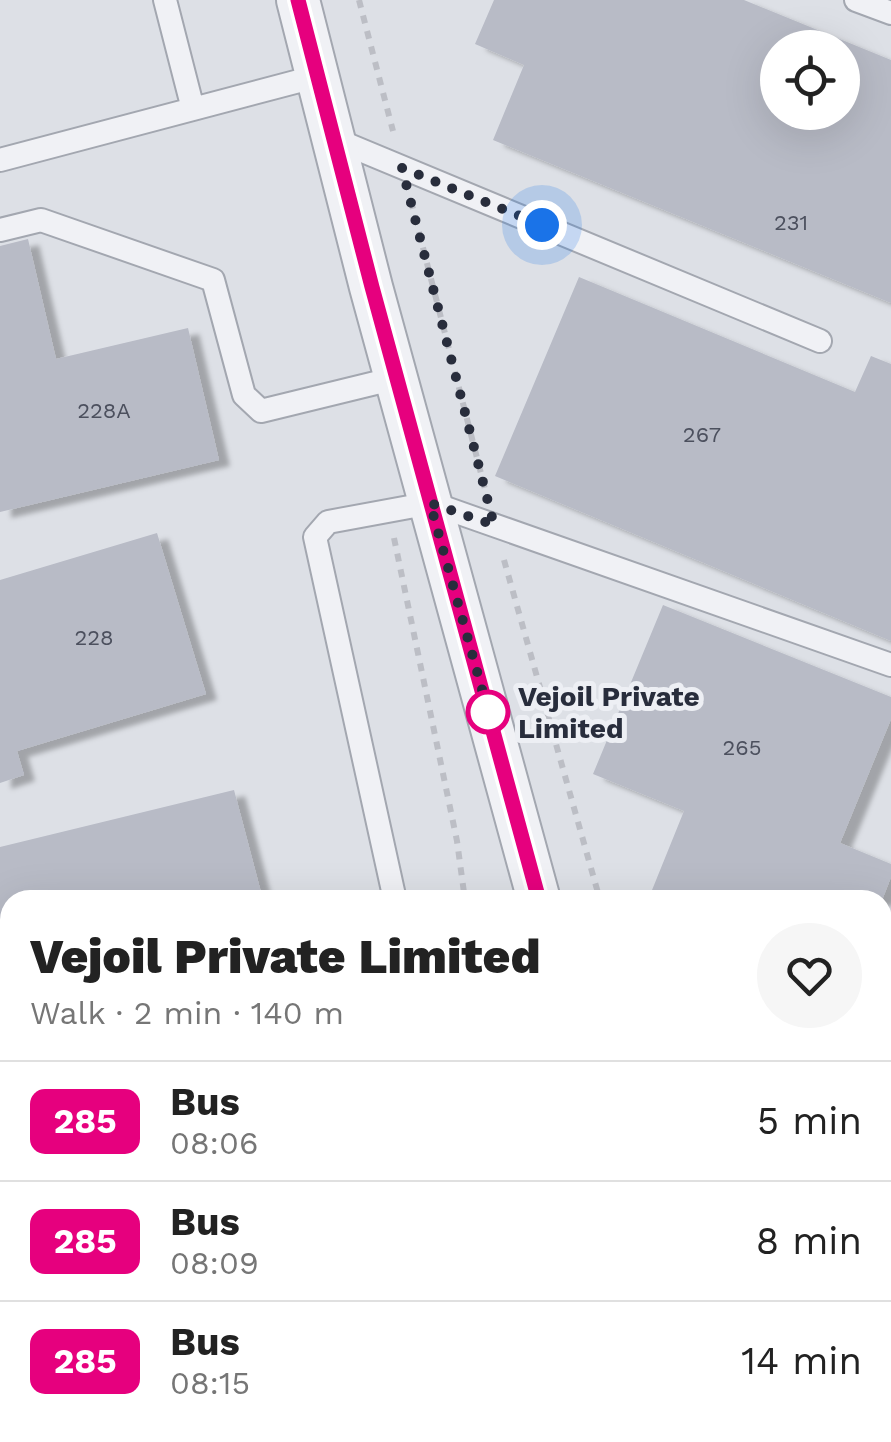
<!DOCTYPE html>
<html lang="en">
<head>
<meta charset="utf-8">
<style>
  :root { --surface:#fff; --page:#f6f6f6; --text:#222; --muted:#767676; --line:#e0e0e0 }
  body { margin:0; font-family:"Work Sans",sans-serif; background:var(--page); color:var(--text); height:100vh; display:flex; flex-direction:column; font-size:38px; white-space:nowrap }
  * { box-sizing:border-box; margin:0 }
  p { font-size:32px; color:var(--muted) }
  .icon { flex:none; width:55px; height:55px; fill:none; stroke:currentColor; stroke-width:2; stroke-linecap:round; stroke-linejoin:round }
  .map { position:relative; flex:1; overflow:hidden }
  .details { position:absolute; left:0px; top:890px; width:892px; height:552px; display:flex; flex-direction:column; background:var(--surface); border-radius:30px 30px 0 0; box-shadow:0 10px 40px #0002 }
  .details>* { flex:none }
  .badge { padding:0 20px; border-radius:15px; font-size:35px; line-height:65px }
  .fabs { position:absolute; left:760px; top:30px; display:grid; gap:20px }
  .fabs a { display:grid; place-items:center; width:100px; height:100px; border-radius:50%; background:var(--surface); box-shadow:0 10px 40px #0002; font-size:50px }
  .you { position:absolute; width:50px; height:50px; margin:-25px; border:8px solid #fff; border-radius:50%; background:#1a73e8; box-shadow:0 0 0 15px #1a73e833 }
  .map>.badge { position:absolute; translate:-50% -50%; box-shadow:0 0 0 5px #fff }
  .round { display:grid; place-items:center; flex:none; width:105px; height:105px; border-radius:52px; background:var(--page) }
  .summary { display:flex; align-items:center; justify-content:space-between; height:170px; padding:0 30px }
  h1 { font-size:48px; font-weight:800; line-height:75px }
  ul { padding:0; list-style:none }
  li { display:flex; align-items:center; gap:30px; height:120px; padding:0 30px; border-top:2px solid var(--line) }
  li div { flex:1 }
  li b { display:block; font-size:38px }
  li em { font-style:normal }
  li .badge { min-width:110px; font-weight:700; text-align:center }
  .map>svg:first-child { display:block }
  .building { fill:#b8bbc6; fill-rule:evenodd; filter:url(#shadow) }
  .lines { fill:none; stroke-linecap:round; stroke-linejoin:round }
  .service-casing { stroke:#a3a7b0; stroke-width:26 }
  .minor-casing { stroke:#a3a7b0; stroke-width:46 }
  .path { stroke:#bcbec5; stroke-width:6; stroke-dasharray:8 8; stroke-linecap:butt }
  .service { stroke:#f0f1f5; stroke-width:22 }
  .minor { stroke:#f0f1f5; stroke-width:42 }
  .line-casing { stroke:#fff; stroke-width:22 }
  .line { stroke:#e6007e; stroke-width:15 }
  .walk { stroke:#282d3c; stroke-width:10; stroke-dasharray:0 18 }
  .stop-dot { fill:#fff; stroke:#e6007e; stroke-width:5 }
  .labels { text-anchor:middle; stroke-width:10; stroke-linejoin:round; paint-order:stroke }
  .number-label { font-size:22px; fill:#4c505e }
  .stop-label { font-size:28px; font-weight:bold; fill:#282d3c; stroke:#edeff4; text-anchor:start }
</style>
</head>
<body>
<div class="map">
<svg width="891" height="1442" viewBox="0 0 891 1442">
  <defs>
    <filter id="shadow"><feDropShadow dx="11" dy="6" stdDeviation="2.5" flood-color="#0004"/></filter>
  </defs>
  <rect width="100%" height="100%" fill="#dde0e6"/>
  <!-- building -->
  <path class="building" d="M494,0H744L891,60V303L493,140L524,65L475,44ZM778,48H842V112H778Z
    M28,239L56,359L188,328L219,460L0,512V246Z
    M579,277L855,392L871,356L891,364V641L495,476Z
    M157,533L206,694L17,751L24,775L0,783V580Z
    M663,605L891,697V719L840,843L891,864V877L882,900H648L684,811L593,774Z
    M234,790L263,900H10V1095L0,1098V847Z
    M10,1167V1294L0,1299V1175Z
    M891,1385V1442H860L866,1432H882V1401Z
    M109,1432H411L403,1442H101Z
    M473,1432H679L672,1442H465Z"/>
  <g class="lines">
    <!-- service casing -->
    <g class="service-casing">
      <path id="service" d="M165,0L193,109
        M856,0L891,13
        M334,139L820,341
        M0,160L318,76
        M0,230L41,220L213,280L244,395L261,411L396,378
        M395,900L315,537L328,522L431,503L891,665
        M882,1313L891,1300
        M694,1442L701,1432
        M801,1442L807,1432"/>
    </g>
    <!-- minor casing -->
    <g class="minor-casing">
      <path id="minor" d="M298,0L371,287L539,900
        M882,1052L891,1031
        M882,1201L891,1204"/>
    </g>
    <!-- path -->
    <path class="path" d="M359,0L393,131
      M411,201L485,489
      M394,538L457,841L465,900
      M504,560L600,900
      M882,1145L891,1149"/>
    <!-- service -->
    <use href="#service" class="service"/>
    <!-- minor -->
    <use href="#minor" class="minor"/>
  </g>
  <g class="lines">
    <!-- line casing -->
    <g class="line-casing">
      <path id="line" d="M298,0L372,287L539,900"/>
    </g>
    <!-- line -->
    <use href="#line" class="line"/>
    <!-- walk -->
    <path class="walk" d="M488,712L490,718L430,503L494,525L402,168L542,225"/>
  </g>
  <!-- markers -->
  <circle class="stop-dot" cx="488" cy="712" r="20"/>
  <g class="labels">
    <!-- number labels -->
    <g class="number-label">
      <text x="791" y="230">231</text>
      <text x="104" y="418">228A</text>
      <text x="702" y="442">267</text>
      <text x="94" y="645">228</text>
      <text x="742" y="755">265</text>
    </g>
    <!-- stop labels -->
    <g class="stop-label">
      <text x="518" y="706">Vejoil Private<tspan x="518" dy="32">Limited</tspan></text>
    </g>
  </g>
</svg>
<div class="fabs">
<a><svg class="icon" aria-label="locate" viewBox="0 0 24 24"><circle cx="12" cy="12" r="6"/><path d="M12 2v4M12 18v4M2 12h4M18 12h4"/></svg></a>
</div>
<div class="you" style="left:542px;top:225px"></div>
<section class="details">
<div class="summary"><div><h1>Vejoil Private Limited</h1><p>Walk · 2 min · 140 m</p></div><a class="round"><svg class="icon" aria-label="heart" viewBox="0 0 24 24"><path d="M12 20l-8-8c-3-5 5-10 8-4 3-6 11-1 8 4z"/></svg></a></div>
<ul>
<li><span class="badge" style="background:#e6007e;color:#fff">285</span><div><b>Bus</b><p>08:06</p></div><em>5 min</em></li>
<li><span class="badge" style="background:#e6007e;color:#fff">285</span><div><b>Bus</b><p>08:09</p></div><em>8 min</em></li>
<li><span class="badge" style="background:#e6007e;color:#fff">285</span><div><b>Bus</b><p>08:15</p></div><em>14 min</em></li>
</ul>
</section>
</div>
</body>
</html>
